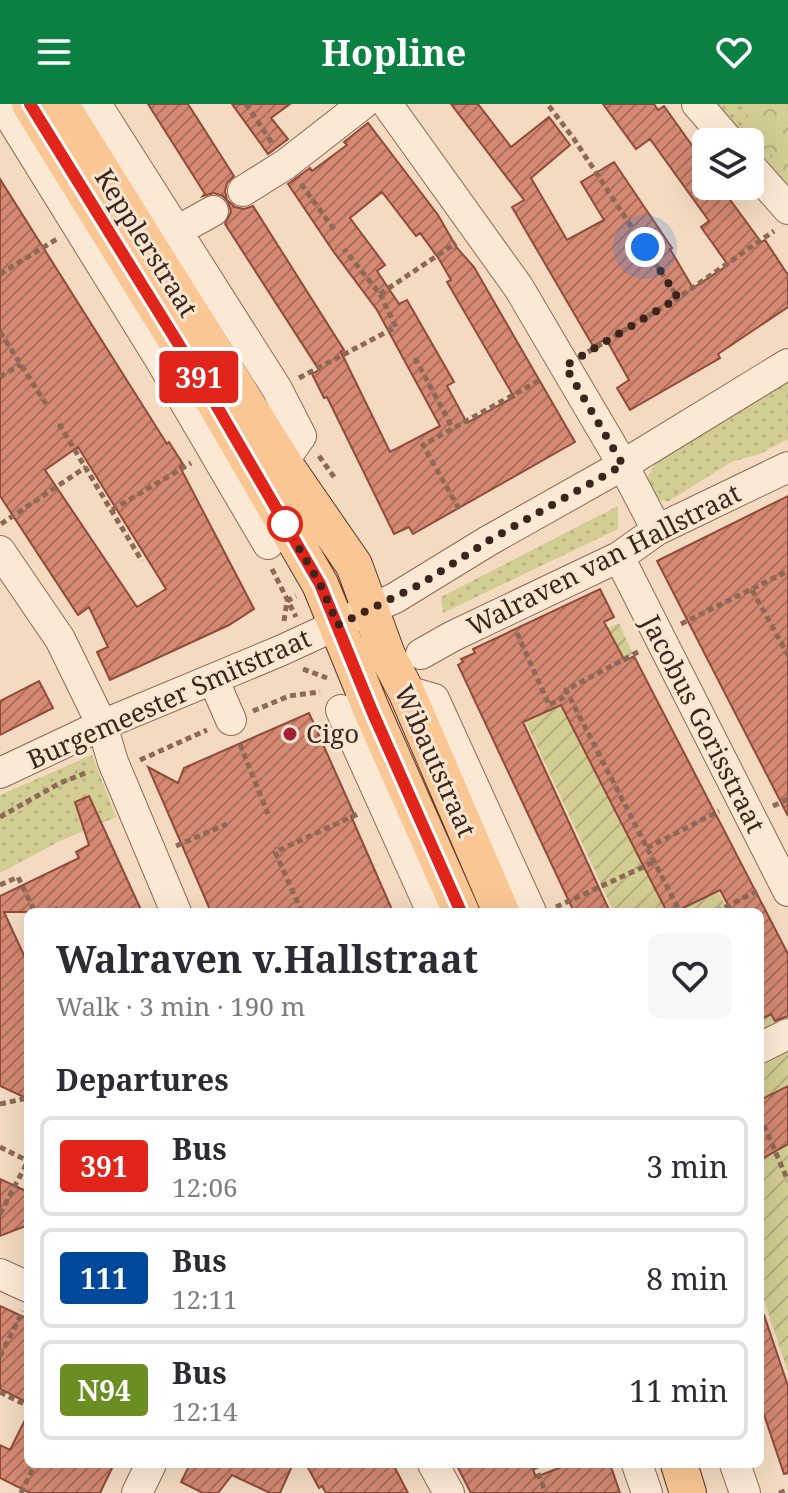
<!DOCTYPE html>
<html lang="en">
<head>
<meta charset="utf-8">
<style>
  :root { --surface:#fff; --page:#f7f7f7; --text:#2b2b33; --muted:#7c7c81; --line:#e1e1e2; --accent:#0b8043 }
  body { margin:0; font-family:"Noto Serif",serif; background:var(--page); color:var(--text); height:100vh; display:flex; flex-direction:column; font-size:30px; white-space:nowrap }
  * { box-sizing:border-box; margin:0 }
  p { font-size:26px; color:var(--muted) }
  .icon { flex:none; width:44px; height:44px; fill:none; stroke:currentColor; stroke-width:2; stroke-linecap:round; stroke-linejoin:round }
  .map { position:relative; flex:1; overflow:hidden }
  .side { position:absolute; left:24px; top:804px; width:740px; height:560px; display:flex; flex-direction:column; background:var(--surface); border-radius:12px; box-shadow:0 8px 32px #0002 }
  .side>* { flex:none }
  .badge { padding:0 16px; border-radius:6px; font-size:28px; line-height:52px }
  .controls { position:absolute; left:692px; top:24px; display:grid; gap:16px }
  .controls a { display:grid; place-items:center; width:72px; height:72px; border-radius:12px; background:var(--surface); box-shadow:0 8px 32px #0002; font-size:40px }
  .you { position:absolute; width:40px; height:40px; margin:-20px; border:6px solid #fff; border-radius:50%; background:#1a73e8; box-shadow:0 0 0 12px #1a73e833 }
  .map>.badge { position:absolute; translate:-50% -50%; box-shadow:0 0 0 4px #fff }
  h2 { padding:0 32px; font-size:30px; line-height:72px }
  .round { display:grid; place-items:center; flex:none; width:84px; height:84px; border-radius:12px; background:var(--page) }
  .summary { display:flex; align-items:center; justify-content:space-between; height:136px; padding:0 32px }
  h1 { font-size:38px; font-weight:700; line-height:60px }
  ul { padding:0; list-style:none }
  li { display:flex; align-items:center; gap:24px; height:100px; margin:0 16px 12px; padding:0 16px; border:4px solid var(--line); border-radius:12px }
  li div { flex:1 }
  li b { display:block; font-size:30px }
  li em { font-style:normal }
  li .badge { min-width:88px; font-weight:700; text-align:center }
  header { display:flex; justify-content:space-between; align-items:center; height:104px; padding:0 32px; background:var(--accent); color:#fff; font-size:36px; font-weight:700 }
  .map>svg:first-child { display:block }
  .grass { fill:url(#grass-dots) }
  .forest { fill:url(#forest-crowns) }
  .garden { fill:url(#garden-furrows) }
  .building { fill:url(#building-hatch); stroke:#904b39; stroke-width:2; fill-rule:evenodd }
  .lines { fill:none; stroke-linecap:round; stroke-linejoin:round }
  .minor-casing { stroke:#8e6956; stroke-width:32 }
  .major-casing { stroke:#5b382b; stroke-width:38 }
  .path { stroke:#8e6956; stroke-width:5; stroke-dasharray:6 4; stroke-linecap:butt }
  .minor { stroke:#fce9d5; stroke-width:30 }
  .major { stroke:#fac794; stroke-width:36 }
  .line-casing { stroke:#fff; stroke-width:18 }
  .line { stroke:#e1251b; stroke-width:12 }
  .walk { stroke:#3c251c; stroke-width:8; stroke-dasharray:0 14.4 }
  .stop-dot { fill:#fff; stroke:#e1251b; stroke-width:4 }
  .poi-dot { fill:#a41f3a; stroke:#f9e6d1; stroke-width:3 }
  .labels { text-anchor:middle; stroke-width:6; stroke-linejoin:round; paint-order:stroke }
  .street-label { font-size:26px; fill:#3c251c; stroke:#f9e6d1 }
  .poi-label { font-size:26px; fill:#3c251c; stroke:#f9e6d1; text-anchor:start }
</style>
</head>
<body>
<header><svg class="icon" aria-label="menu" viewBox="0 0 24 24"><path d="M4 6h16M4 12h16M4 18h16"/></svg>Hopline<svg class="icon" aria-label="heart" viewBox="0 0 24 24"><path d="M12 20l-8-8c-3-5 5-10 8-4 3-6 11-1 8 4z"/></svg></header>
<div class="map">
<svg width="788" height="1389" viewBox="0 0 788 1389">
  <defs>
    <pattern id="grass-dots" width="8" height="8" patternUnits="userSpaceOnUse" patternTransform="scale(2)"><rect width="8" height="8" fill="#d2cd93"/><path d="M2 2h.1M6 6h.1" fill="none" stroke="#b5b07e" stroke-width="1.8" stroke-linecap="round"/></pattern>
    <pattern id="forest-crowns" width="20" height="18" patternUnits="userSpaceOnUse" patternTransform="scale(2)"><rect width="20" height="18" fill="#d2cd93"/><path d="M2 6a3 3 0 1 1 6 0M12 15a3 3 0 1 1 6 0" fill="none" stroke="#b5b07e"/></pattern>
    <pattern id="garden-furrows" width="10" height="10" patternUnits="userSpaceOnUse" patternTransform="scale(2)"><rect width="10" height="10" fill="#d2cd93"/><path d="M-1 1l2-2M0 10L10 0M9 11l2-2" fill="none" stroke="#b5b07e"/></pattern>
    <pattern id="building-hatch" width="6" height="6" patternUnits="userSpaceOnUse" patternTransform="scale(2)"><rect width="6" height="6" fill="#d58972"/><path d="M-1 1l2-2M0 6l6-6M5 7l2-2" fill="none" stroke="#ae705d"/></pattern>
  </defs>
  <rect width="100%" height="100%" fill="#f3dac1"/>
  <!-- grass -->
  <path class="grass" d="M715,0H788V92L750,45V38H744Z
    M788,278V335L760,350L731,358L669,397C654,399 651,388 645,377L656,359Z
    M618,402V425L443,509L441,493Z
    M92,651L116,713L60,737L0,769V691Z"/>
  <!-- forest -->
  <path class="forest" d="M740,0H780L788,4V77Z"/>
  <!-- garden -->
  <path class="garden" d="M619,519L633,550L604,565L729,808H614L504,571Z
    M760,868L788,923L778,930L788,950V1268L760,1184Z"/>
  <!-- building -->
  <path class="building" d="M148,0H188L234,72L227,79L225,87L227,96L235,103L244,105L253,102L344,246L341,248L390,348L440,322L377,206L333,147L288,80L310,64L312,67L347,41L344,38L368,19L438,111L457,144L474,163L575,338L413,430L409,423L394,430L327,293L324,294L312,270L319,266L225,120L231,108L228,98L223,92L214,89L203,92L205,90ZM382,88L416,132L420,129L439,155L451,176L447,178L514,293L467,319L447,282L454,278L407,196L399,200L377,167L385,161L350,114Z
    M232,0H290L271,14L288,35L268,50Z
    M451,0H478L511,43L549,13L570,41L531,74L567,136L604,116L581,78L614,58L672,144L670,145L693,184L728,161L701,123L709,117L650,35L636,45L603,0H654L658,6L664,2L706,61V82H720L761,138L765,136L788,171V203L718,250L720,254L630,306L617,284L629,276L606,235L593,242L512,103L524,96Z
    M0,75L167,340L169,338L183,360L180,363L254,505L229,521L110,576L97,548L108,543L89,503L78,511L0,392ZM78,343L166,485L137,503L45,366Z
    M788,392V712L657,457Z
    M600,485L614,513L604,518L625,557L634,552L788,850V912L775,917L771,910L760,916V808H732L720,786L675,808H667L561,601L523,618L610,808H574L458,561L463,558L461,555L475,549L473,545Z
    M39,577L53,604L0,631V597Z
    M309,609L354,710L351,712L393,808H211L148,663L178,679L184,664Z
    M89,692L142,808H4L28,860V995L0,982V792L79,754L76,748L89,741L75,698Z
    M788,982V1040L760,1056V996Z
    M0,1075L28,1088V1121L0,1132Z
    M0,1202L28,1215V1299L0,1285Z
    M760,1211H764L788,1282V1369L784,1370L760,1299Z
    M28,1310V1360H114L100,1389H30L0,1374V1341L10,1346Z
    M190,1360H293L280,1389H270L232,1371L218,1389H203L181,1378Z
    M306,1360H393L408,1389H326L322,1382L319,1384Z
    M456,1360H531L536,1373L569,1360H610L620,1389H471Z"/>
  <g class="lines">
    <!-- minor casing -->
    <g class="minor-casing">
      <path id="minor" d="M2,0L158,252L268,440
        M96,0L277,285L301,332L283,358
        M387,0L519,184L623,361L657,426
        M697,0L730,38
        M750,62L788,105
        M243,87L286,60L363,0
        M177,127L213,107
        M0,447L60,535L102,621L113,658L176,808
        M619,453L788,787
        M421,550L453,532L619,453L657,426L788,363
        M213,575L231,616
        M406,587L434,595L531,808
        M341,606L432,808
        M0,669L102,621L280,547L395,494L488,437L623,361L788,260
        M760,944L788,930
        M0,1170L28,1183
        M433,1360L449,1389
        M637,1360L647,1389
        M735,1360L745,1389
        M137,1389L151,1360"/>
    </g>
    <!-- major casing -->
    <g class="major-casing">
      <path id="major" d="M30,0L215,299L320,480L372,607L461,808
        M60,0L283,358L354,461L387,551L406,587L501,808
        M679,1360L688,1389"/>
    </g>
    <!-- path -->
    <path class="path" d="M246,0L272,39
      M549,2L574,35L678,194
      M301,80L336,128
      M0,170L57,135
      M380,190L456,139
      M0,228L46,300
      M588,248L678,194L774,127
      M415,254L453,325
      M0,273L21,260
      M299,274L396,223L380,190L344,145
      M59,320L142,457
      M319,352L334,373
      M459,405L423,341L542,275
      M112,406L191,359
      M1,420L86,363
      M272,465L296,513
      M752,486L788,551
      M284,517L287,497L296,492
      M681,520L788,467
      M517,529L549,601L568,591
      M638,548L566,586L680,808
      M303,565L327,574
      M253,607L289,592L320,588
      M240,640L268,710
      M140,656L207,626
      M773,702L788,695
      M0,713L60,679L88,668
      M176,742L227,720
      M647,744L719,707
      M0,781L18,773L35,808
      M55,803L57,808
      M556,803L654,758
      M302,808L275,748L360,709
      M716,808L759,786
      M0,1000L28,994
      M760,1012L788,1077
      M0,1043L28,1057
      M0,1110L28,1057
      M0,1252L23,1207
      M0,1288L28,1302
      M534,1360L546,1389
      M21,1389L35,1360
      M779,1389L788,1386"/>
    <!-- minor -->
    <use href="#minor" class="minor"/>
    <!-- major -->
    <use href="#major" class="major"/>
  </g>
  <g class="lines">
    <!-- line casing -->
    <g class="line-casing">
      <path id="line" d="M30,0L215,299L320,480L372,607L461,808"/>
    </g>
    <!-- line -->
    <use href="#line" class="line"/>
    <!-- walk -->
    <path class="walk" d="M285,420L320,480L338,521L421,480L488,437L623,361L565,262L678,194L645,143"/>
  </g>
  <!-- markers -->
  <circle class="stop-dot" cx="285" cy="420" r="16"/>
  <circle class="poi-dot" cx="290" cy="630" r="8"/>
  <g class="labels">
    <!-- street labels -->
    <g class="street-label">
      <text transform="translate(146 139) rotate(58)" y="9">Kepplerstraat</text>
      <text transform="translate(604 456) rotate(-27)" y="9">Walraven van Hallstraat</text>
      <text transform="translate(169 595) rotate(-24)" y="9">Burgemeester Smitstraat</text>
      <text transform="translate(703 620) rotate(63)" y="9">Jacobus Gorisstraat</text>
      <text transform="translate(435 657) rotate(66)" y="9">Wibautstraat</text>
    </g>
    <!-- poi labels -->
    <g class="poi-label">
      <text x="306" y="639">Cigo</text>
    </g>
  </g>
</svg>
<div class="controls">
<a><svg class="icon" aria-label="layers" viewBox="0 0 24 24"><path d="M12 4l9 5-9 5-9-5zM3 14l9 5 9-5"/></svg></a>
</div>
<div class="you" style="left:645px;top:143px"></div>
<b class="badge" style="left:199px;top:273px;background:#e1251b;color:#fff">391</b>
<section class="side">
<div class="summary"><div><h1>Walraven v.Hallstraat</h1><p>Walk · 3 min · 190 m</p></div><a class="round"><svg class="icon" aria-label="heart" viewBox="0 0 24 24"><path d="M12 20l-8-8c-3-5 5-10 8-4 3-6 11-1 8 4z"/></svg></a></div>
<h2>Departures</h2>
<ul>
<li><span class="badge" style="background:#e1251b;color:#fff">391</span><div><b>Bus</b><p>12:06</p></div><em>3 min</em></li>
<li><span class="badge" style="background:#004899;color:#fff">111</span><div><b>Bus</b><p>12:11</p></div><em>8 min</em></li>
<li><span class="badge" style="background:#6b8e23;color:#fff">N94</span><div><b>Bus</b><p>12:14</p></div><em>11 min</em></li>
</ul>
</section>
</div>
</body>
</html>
